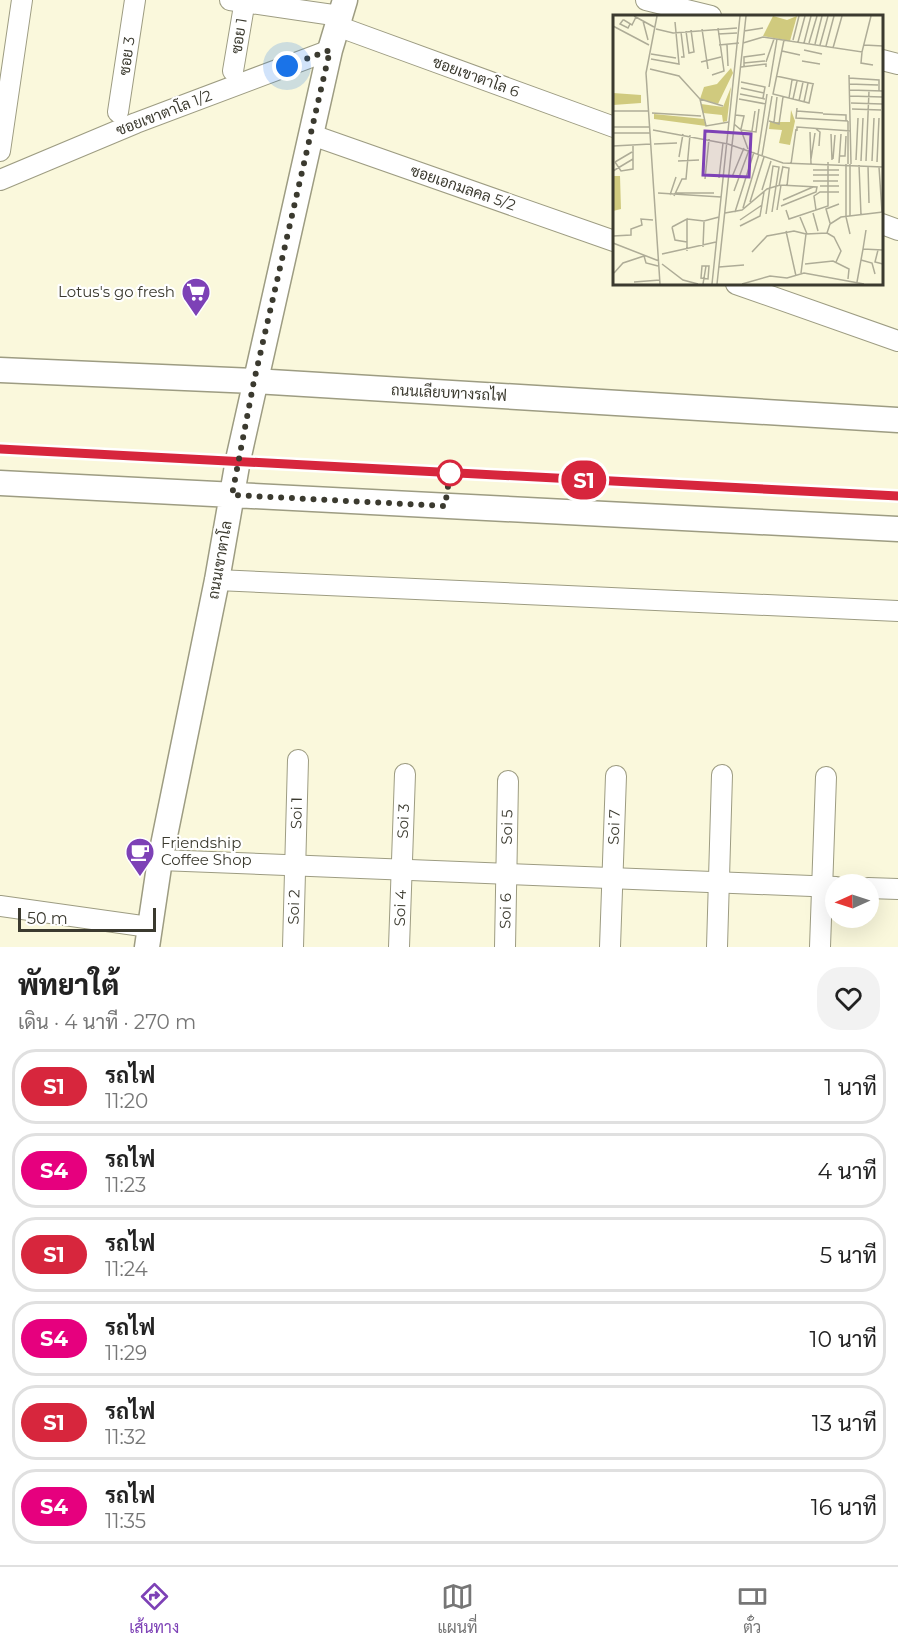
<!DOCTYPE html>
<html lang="th">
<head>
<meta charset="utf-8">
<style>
  :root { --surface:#fff; --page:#f2f2f2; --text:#222; --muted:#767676; --line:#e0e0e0; --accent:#7d41b6 }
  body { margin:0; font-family:Montserrat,Sarabun,sans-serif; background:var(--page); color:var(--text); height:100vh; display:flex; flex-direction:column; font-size:22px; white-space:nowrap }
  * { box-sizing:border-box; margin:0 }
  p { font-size:20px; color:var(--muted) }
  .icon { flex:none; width:33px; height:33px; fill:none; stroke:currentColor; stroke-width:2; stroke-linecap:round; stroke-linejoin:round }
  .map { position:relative; height:947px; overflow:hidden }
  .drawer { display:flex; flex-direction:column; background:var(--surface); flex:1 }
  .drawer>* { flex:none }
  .badge { padding:0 12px; border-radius:20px; font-size:21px; line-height:39px }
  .needle { width:39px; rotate:267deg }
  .buttons { position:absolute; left:825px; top:874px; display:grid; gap:12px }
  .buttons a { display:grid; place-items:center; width:54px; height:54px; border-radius:50%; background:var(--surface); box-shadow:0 6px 24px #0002; font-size:30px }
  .scale { position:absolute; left:18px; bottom:15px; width:138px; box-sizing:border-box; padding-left:6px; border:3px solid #3b3a2f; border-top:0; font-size:16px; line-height:21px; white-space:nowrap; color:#3b3a2f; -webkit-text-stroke:4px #fff; paint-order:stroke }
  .you { position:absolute; width:30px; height:30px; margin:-15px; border:4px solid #fff; border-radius:50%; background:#1a73e8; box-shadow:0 0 0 9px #1a73e833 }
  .map>.badge { position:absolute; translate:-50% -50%; box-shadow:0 0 0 3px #fff }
  .round { display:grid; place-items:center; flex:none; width:63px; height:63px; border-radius:24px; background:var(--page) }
  .overview { display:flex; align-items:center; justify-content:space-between; height:102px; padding:0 18px }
  h1 { font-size:28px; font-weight:800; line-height:45px }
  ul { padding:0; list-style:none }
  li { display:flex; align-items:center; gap:18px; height:75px; margin:0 12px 9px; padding:0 6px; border:3px solid var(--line); border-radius:24px }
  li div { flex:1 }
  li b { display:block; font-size:22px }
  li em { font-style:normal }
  li .badge { min-width:66px; font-weight:700; text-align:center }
  .menu { display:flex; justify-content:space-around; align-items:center; height:84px; border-top:2px solid var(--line); background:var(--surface); font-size:16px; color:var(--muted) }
  .menu a { display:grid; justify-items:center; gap:3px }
  .menu .current { color:var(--accent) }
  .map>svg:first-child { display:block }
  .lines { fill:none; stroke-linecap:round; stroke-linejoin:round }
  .minor-casing { stroke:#9d9c82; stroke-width:22 }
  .tertiary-casing { stroke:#9d9c82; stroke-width:27 }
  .minor { stroke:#fff; stroke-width:20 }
  .tertiary { stroke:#fff; stroke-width:24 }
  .rail { stroke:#747363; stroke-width:4.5; stroke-dasharray:8 8; stroke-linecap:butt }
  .line-casing { stroke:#fff; stroke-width:14 }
  .line { stroke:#d7263d; stroke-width:9 }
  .walk { stroke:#3b3a2f; stroke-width:6; stroke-dasharray:0 10.8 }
  .stop-dot { fill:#fff; stroke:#d7263d; stroke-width:3 }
  .labels { text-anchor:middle; stroke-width:4.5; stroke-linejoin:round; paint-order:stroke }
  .street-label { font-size:15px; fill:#3b3a2f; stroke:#fff }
  .poi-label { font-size:15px; fill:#3b3a2f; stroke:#fff; text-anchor:end }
  .inset-road { fill:none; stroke:#aeac97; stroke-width:1.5 }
  .view { fill:#7d41b6; fill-opacity:0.15; stroke:#7d41b6; stroke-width:3 }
  .inset-edge { fill:none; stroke:#3b3a2f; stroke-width:3 }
</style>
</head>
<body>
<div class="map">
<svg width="898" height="947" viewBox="0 0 898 947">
  <rect width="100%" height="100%" fill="#faf8dc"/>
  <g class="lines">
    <!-- minor casing -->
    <g class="minor-casing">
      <g id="minor">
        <path d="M230,0L340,16"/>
        <path d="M646,0L711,16"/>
        <path d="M337,26L614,127"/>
        <path d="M882,60L898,64"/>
        <path d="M233,71L245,0"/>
        <path d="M118,112L135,0"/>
        <path d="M312,135L614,241"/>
        <path d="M0,151L22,0"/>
        <path d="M0,180L136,123L330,50"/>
        <path d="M882,224L898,230"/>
        <path d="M736,284L898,341"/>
        <path d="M217,580L898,611"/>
        <path d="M160,860L836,887"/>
        <path d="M868,888L898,889"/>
        <path d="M0,906L149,927"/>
        <path id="s1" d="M293,947L298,760"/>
        <path id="s2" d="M399,947L405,774"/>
        <path id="s3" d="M505,947L508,781"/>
        <path id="s4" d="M610,947L616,776"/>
        <path d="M717,947L722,775"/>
        <path d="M820,947L826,777"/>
      </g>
    </g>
    <!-- tertiary casing -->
    <g class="tertiary-casing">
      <path id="tertiary" d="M0,370L254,381L898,420
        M0,483L898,529
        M147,947L160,860L217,580L238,460L330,50L345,0"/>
    </g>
    <!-- minor -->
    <use href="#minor" class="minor"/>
    <!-- tertiary -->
    <use href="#tertiary" class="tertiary"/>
    <!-- rail -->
    <path class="rail" d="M0,449L898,496"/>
  </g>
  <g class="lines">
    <!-- line casing -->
    <g class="line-casing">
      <path id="line" d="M0,449L898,496"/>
    </g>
    <!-- line -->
    <use href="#line" class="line"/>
    <!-- walk -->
    <path class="walk" d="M287,66L330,50L254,381L232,495L445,506L450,473"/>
  </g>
  <!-- icons -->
  <defs>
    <g id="supermarket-pin" transform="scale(1.5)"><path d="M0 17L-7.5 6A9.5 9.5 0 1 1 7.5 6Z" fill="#7d41b6" stroke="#fff"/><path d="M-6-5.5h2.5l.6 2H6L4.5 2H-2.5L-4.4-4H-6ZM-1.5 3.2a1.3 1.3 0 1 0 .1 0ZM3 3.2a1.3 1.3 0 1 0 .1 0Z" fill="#fff"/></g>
    <g id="cafe-pin" transform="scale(1.5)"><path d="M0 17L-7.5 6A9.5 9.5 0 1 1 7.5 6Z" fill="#7d41b6" stroke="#fff"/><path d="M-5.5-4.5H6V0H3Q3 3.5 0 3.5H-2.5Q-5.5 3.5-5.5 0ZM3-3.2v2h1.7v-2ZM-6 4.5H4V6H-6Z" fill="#fff"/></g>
  </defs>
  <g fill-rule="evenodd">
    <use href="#supermarket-pin" x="196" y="292"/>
    <use href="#cafe-pin" x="140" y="852"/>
  </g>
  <!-- markers -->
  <circle class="stop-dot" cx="450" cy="473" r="12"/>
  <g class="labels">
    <!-- street labels -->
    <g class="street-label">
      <text transform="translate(239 36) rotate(-81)" y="5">ซอย 1</text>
      <text transform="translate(127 56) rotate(-82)" y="5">ซอย 3</text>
      <text transform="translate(476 77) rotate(20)" y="5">ซอยเขาตาโล 6</text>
      <text transform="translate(164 113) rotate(-21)" y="5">ซอยเขาตาโล 1/2</text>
      <text transform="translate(463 188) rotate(19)" y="5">ซอยเอกมลคล 5/2</text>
      <text transform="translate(449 393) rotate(3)" y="5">ถนนเลียบทางรถไฟ</text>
      <text transform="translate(220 560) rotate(-80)" y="5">ถนนเขาตาโล</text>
      <text dy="5" stroke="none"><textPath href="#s1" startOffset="134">Soi 1</textPath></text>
      <text dy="5" stroke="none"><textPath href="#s2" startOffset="126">Soi 3</textPath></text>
      <text dy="5" stroke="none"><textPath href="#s3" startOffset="120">Soi 5</textPath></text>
      <text dy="5" stroke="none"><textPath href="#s4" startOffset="120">Soi 7</textPath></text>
      <text dy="5" stroke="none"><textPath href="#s1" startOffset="40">Soi 2</textPath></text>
      <text dy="5" stroke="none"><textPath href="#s2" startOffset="39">Soi 4</textPath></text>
      <text dy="5" stroke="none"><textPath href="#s3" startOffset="36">Soi 6</textPath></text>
    </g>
    <!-- poi labels -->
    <g class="poi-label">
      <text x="175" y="297">Lotus's go fresh</text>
      <text x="161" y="848" text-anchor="start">Friendship<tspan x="161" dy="17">Coffee Shop</tspan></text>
    </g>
  </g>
  <!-- overview -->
  <g transform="translate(613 15)">
    <rect width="270" height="270" fill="#faf8dc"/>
    <path d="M160,1L174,5L184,1L177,26L150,21ZM118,53L120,58L105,89L87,84L91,72L104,69ZM118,72L114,106L110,107L109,100L90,98L88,89L110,92ZM0,78L28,80V88L0,90ZM178,95L182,106L177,130L166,128L169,115L156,114L157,107H177ZM41,99L91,104L93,111L41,104ZM0,161H7L8,194L0,196Z" fill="#d0ca7e"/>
    <path class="inset-road" d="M21,1L41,12M44,1L33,58L47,269M30,6L35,25M17,9L15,13L7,9L10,5H11L19,10L23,2M0,11L36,30M43,14L60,18L124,13M89,14L95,54M73,16L76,38L81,37L78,15M131,16L150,13M105,19L124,18M171,25L160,79L196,88L200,69M180,25L186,1M185,27L192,1M130,28L150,22L249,37L258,1M191,28L198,1M196,28L204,1M202,29L209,1M106,30L126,28M114,30L115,51M207,30L215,1M251,30L270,31M213,31L221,1M220,33L229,1M191,35L209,39M169,36L187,40M249,37L248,48L260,50M38,39L63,43M68,42H71L68,17M38,44L66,49L62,7M189,46L207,49M88,47L108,42M153,47L161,24M131,48L152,46M128,52L153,49V52M131,52V42L152,39M37,54L66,61L87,84L93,111L116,107M99,60L111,56L105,13M236,60L238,149M163,61L201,69M236,63L266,65V76M128,67L152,72L150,83M236,69L265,70M156,72L164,24M128,73L151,78M237,75L270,76M127,79L152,84M237,81L269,82M176,83L179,65M87,84L110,91M126,84L153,89M180,84L184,66M186,86L190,67M191,87L195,68M238,88L269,89M184,93L183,103L235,106M239,94L268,95M0,96H35M184,96L210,98M39,98L88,101M210,99L233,100V106M122,100L131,101L128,114M156,106L166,109L170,82M161,107L164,82M121,109L128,115L135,134M0,112H36M203,114L207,117L206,131M40,115L115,129L170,148L270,152M128,115L143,117L146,94M139,116L142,96M184,116V112L238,116M197,117L198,149M0,118H37M218,119L219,145M41,129L64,128M0,131L38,129M145,139L154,79M149,141L159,81M227,141H232L233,121M66,142L70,119M198,144L202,118M220,144L222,120M243,145L245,103M65,146L86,145M248,146L250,103M253,146L256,76M259,146L261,103M2,147L8,156L20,154V130M2,147L19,137M264,147L266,103M226,148L228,119M178,149L183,114M233,149V202L237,219M235,149V106M246,150L248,200M255,151L256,188M170,152L176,153L174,171M266,152L269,197M200,155H226M0,156L20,144M200,160H226M119,162L131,133M106,163L110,128M92,164L96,124M200,166H225M166,171L170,151M207,171H226M149,175L158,146M121,176L136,135M45,178L108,182M63,178H101M57,180L63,162M61,181L69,164H73L77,120M170,185L200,172M137,187L151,142M130,193L146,139M164,195L168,170M173,195L176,204L215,191V147M203,195L201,181L207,177H226M122,197L141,137M112,198L129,195L154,174L167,170L204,172L203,177L168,191M200,198L205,216M153,199L160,151L166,152L159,197M237,201V149M187,202L194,219M74,204L91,206L106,202M127,205L149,190M217,208L213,194L226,189M127,211L147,201L151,177M59,212L74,204V236M59,212L62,225L74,227M173,216L183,261M214,218L221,222L228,236L223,247M193,219L214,218L217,209L228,202L270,197M0,221L18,220V214L29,210L28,204L40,205M0,228L46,246M90,232L91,207M250,234L253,215M265,235L262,247L270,249M139,237L154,221L181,216L193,219M49,239L103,227M31,241L33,248L45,251M248,245L259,248L262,259M49,249L70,265L85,269M192,249L220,246L236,254L235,264M89,251H96L95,264L88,263ZM106,252L131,250M1,258L10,248L31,241M188,258L193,219M21,267L47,265M244,267L250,234L270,235M90,269L93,251M99,269L127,1M104,269L133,1M129,269L157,261L174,263L191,258L251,269"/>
    <path class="view" d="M92,116L138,119L136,162L90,160Z"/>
    <rect width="270" height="270" class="inset-edge"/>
  </g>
</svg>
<div class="buttons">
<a><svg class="needle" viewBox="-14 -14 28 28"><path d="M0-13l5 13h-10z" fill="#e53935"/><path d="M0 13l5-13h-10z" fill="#767676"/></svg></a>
</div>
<div class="scale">50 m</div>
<div class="you" style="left:287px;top:66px"></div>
<b class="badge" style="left:584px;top:480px;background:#d7263d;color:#fff">S1</b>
</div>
<section class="drawer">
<div class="overview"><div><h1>พัทยาใต้</h1><p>เดิน · 4 นาที · 270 m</p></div><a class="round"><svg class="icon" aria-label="heart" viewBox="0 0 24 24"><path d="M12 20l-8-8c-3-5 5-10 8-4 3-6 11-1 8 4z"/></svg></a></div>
<ul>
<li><span class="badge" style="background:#d7263d;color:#fff">S1</span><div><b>รถไฟ</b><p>11:20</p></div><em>1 นาที</em></li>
<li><span class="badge" style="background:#e6007e;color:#fff">S4</span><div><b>รถไฟ</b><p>11:23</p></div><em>4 นาที</em></li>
<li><span class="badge" style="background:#d7263d;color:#fff">S1</span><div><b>รถไฟ</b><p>11:24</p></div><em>5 นาที</em></li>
<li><span class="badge" style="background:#e6007e;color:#fff">S4</span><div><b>รถไฟ</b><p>11:29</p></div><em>10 นาที</em></li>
<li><span class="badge" style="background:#d7263d;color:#fff">S1</span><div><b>รถไฟ</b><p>11:32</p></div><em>13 นาที</em></li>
<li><span class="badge" style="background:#e6007e;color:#fff">S4</span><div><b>รถไฟ</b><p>11:35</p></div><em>16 นาที</em></li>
</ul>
</section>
<nav class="menu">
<a class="current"><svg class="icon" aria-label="directions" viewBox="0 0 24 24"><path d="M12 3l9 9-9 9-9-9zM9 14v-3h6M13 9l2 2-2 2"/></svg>เส้นทาง</a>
<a><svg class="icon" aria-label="map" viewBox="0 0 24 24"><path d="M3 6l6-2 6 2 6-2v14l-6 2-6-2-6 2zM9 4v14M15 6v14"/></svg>แผนที่</a>
<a><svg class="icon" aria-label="tickets" viewBox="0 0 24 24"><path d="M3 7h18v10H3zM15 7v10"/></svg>ตั๋ว</a>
</nav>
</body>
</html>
